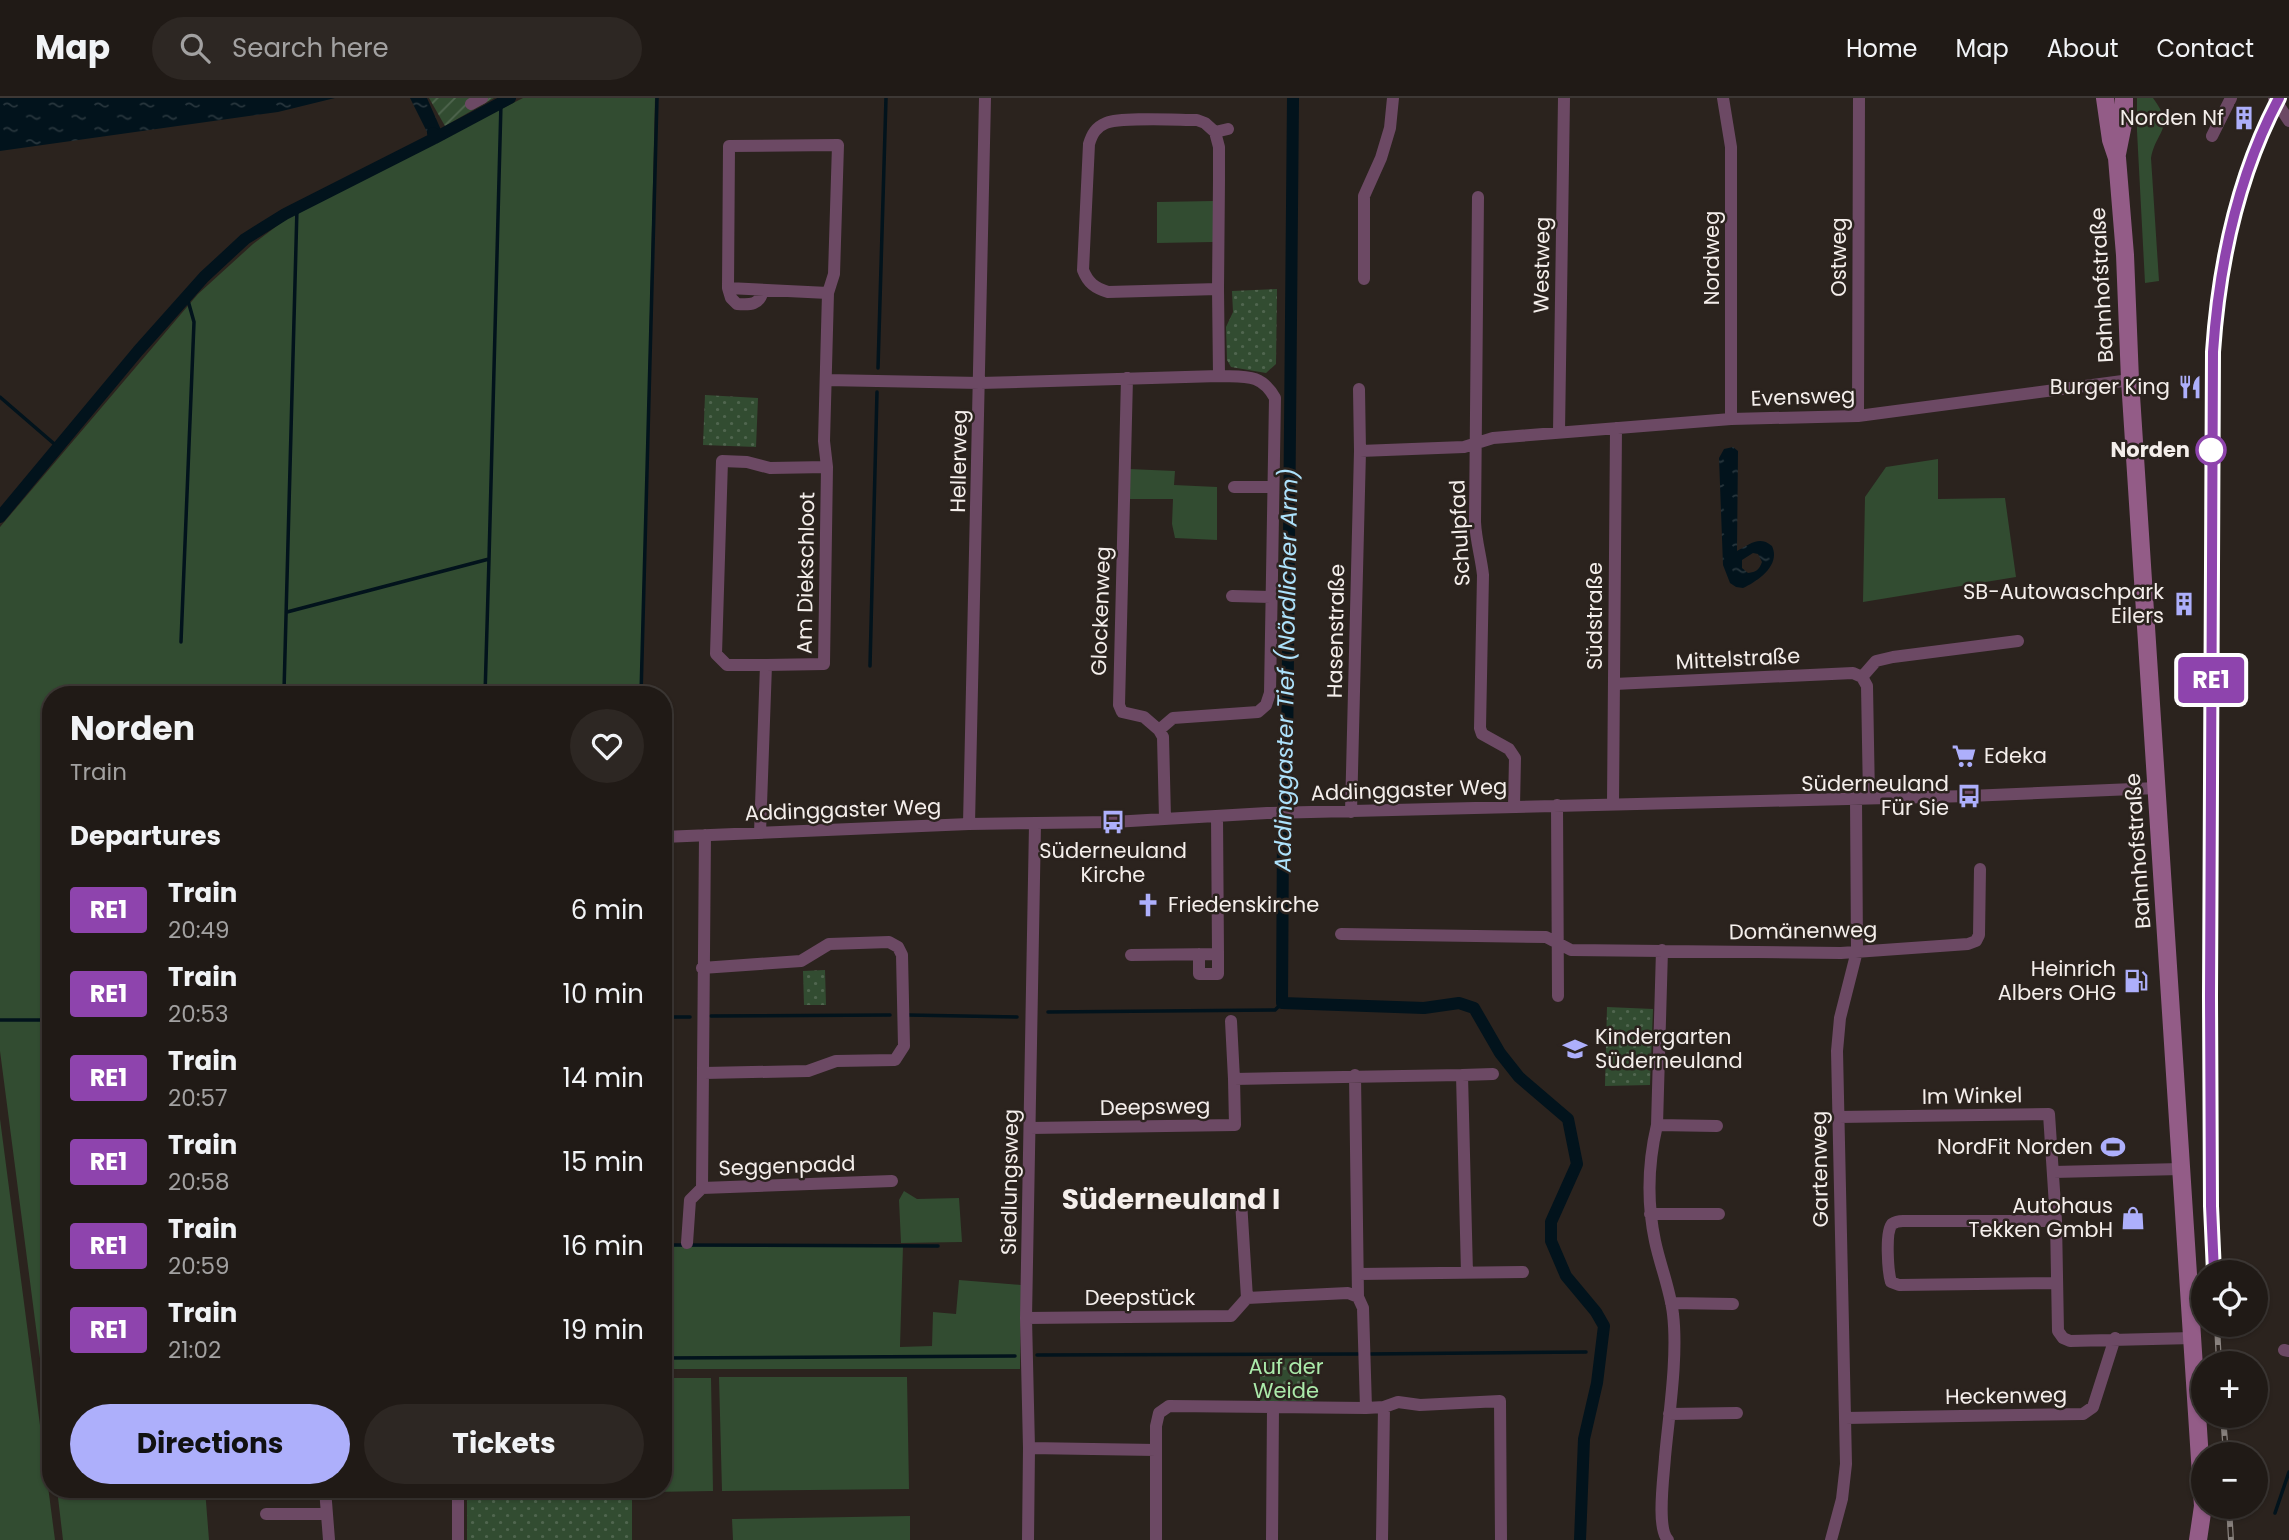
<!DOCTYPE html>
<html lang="en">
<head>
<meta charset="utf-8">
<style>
  :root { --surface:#201a16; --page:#2d2723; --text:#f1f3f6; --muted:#a2a1a1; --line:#3d3835; --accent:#adaffb }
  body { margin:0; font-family:Poppins,sans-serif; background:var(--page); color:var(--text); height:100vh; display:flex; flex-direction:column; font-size:26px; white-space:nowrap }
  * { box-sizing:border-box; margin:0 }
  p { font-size:23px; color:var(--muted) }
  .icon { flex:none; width:38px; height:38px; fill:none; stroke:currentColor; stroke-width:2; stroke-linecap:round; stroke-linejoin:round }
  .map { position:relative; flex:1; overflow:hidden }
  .drawer { position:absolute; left:42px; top:588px; width:630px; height:812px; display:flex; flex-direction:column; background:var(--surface); border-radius:28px; box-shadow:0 2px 5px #0004,0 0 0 2px var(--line) }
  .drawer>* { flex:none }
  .badge { padding:0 14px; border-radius:5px; font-size:24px; line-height:46px }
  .tools { position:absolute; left:2191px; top:1162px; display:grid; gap:14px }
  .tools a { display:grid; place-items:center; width:77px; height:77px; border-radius:50%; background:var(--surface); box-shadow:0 2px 5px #0004,0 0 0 2px var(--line); font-size:35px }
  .map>.badge { position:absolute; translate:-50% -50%; box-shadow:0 0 0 4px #fff }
  h2 { padding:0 28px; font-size:26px; line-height:63px }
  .round { display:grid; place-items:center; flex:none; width:74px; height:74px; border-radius:37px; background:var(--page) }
  .overview { display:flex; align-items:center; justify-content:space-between; height:119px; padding:0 28px }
  h1 { font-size:33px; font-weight:700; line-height:52px }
  .primary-button { display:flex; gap:14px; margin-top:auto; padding:14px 28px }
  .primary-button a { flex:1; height:80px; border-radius:42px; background:var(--accent); color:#111; font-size:28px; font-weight:700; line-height:80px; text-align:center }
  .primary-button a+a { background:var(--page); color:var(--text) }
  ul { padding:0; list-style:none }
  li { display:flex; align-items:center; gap:21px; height:84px; padding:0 28px }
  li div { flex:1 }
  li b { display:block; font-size:26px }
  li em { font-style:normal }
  li .badge { min-width:77px; font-weight:700; text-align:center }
  header { display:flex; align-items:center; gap:42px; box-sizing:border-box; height:98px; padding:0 35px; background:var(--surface); border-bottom:2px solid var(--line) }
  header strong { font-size:33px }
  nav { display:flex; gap:38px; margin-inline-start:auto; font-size:24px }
  .search { width:490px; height:63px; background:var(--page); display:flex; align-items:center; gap:18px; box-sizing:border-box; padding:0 24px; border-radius:38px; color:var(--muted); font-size:26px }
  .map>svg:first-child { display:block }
  .grass { fill:#324c31 }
  .park { fill:url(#park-dots) }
  .garden { fill:url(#garden-furrows) }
  .water { fill:url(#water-ripples); fill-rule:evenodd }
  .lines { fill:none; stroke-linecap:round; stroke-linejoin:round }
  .stream { stroke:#02131c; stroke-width:3.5 }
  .canal { stroke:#02131c; stroke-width:12 }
  .street { stroke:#6c4964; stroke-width:12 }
  .secondary { stroke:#935c87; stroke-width:18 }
  .rail-casing { stroke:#89827e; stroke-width:6 }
  .rail { stroke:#2b231e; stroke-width:3.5; stroke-dasharray:10; stroke-linecap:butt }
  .line-casing { stroke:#fff; stroke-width:16 }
  .line { stroke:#8e44ad; stroke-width:10 }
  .stop-dot { fill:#fff; stroke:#8e44ad; stroke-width:3.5 }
  .labels { text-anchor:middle; stroke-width:5; stroke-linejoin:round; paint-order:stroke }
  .poi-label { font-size:21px; fill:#f4eeeb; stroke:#2b231e; text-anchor:end }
  .street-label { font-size:21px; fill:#f4eeeb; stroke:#2b231e }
  .stop-label { font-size:21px; font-weight:bold; fill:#f4eeeb; stroke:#2b231e; text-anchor:end }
  .park-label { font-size:21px; fill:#abeaaa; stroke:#2b231e }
  .water-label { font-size:23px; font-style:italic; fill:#ade2fc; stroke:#2b231e }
  .district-label { font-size:28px; font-weight:bold; fill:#f4eeeb; stroke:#2b231e }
</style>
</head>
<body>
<header>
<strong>Map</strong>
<div class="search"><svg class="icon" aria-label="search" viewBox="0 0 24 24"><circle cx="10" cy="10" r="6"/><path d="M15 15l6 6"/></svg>Search here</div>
<nav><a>Home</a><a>Map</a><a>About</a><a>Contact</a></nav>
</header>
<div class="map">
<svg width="2289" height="1442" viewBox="0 0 2289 1442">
  <defs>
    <pattern id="park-dots" width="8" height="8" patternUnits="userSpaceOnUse" patternTransform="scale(1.75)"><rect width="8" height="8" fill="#324c31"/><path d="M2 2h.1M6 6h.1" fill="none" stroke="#50664f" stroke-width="1.8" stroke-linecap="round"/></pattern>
    <pattern id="garden-furrows" width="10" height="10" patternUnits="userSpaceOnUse" patternTransform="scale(1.75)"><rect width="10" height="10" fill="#324c31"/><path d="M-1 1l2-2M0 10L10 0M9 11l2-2" fill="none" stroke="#50664f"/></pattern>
    <pattern id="water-ripples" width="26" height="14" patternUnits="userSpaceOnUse" patternTransform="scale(1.75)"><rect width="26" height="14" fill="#02131c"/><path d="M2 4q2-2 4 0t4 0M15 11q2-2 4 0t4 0" fill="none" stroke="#28363d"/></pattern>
  </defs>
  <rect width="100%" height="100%" fill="#2b231e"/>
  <!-- grass -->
  <path class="grass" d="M523,0H655L641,597H51V1345L0,953V429L198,196L253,146L290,118Z
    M2137,0H2153C2176,31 2156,32 2151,60L2159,183L2145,185L2137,33Z
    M1213,103V144L1157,145V104Z
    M1938,361V401L2005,400L2016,479L1863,504L1865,399L1886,369Z
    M1129,371L1175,373L1174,387L1217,389V442L1175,440L1172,426L1173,401H1128Z
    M0,1021L55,1442H0Z
    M904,1093L917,1101L959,1100L962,1144L901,1145L899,1102Z
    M665,1147L903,1148L900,1249L932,1248L933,1214L956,1216L959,1182L1021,1187L1020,1271H664Z
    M719,1279H907L909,1391L722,1393Z
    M663,1280H711L713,1393L650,1394V1391H663Z
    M57,1391H205L209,1442H63Z
    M910,1418V1442H733L732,1421Z"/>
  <!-- park -->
  <path class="park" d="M1277,191L1276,266L1266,275L1231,269L1227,262L1226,229L1233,214L1232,193Z
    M705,297L758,300L756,349L703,347Z
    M825,872L826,907H804L803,873Z
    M1607,909L1653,911L1650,987L1605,988Z
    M1312,1260L1313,1303H1260V1261Z
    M467,1391H632V1442H467Z"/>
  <!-- garden -->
  <path class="garden" d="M429,0H494L445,28Z"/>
  <!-- water -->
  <path class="water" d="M0,0H335L278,14L0,53Z
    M410,0H427L445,41L433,46Z
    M1733,349L1738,353L1737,453C1749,447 1759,437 1772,448C1781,467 1758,483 1743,490L1736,489L1730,485L1723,467L1719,360L1724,351ZM1753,455L1758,456L1762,464C1759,472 1756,474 1748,475L1742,470V462Z"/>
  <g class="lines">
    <!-- stream -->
    <path class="stream" d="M878,270L886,0
      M0,299L59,350
      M287,514L489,461L501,5
      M181,544L194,224L187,199
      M870,568L877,294
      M284,593L297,110
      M485,597L489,461
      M641,597L657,0
      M1048,914L1275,912L1282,905
      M908,917L1017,919
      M711,918L890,917
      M663,919H690
      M0,922H51
      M663,1147L938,1148
      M1371,1256L1586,1254
      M1037,1257L1358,1256
      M663,1260L1015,1258
      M2275,1415L2289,1374"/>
    <!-- canal -->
    <path class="canal" d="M1293,0L1287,663L1283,729L1282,905L1424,910L1459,905L1474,910L1500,955L1519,979L1568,1021L1577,1066L1551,1124V1143L1566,1178L1596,1214L1604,1228L1597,1285L1584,1341L1580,1442
      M433,35L435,40L510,0
      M0,419L138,253L204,179L245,141L285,116L435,40"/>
    <!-- street -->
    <path class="street" d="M1723,0L1731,49V321
      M2274,0L2289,23
      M471,6L482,0
      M1215,34L1205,25L1197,22C1177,22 1122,19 1106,25C1096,29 1092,36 1089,46L1083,172C1088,185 1095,190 1108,194L1218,191L1219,278
      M2212,38L2231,0
      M1478,99L1475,424C1476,443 1481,459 1483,477L1480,630L1482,636L1509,651L1515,660L1514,708
      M1364,181V98L1381,60L1390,30L1393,0
      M728,190L828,195
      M1218,191L1219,82V49L1215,34L1228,31
      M1127,280L1119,607L1122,614L1144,619L1159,632L1163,639L1165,720
      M826,282L980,285L1219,278C1245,279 1261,275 1275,300L1270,595L1266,607L1258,614L1173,620L1159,632
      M1858,318L1859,0
      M1559,334L1564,0
      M1360,353L1464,349L1493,340L1731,321L1858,318L2130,282
      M1234,389H1273
      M1232,498L1271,499
      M766,567L824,566L827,369
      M1862,579L1867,588L1869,700
      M1614,586L1853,575L1862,579L1876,563L1893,559L2018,543
      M1613,706L1616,330
      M1557,707L1558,898
      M1351,714L1360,353L1359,291
      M969,726L985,0
      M760,735L766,567H727L716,556L722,363L747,364L770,370L827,369L824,343L828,195L834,176L838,47L729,48L728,190L731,200L737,206C751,207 759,207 763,193
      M663,739L969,726L1113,724L1267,715L1969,698L2157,690
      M1341,836L1546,839L1571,852L1841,855L1968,846L1976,843L1979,837L1980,771
      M1662,852L1657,1027C1648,1065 1647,1105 1655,1143C1660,1167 1670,1191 1673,1216C1678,1259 1669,1315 1665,1359C1664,1377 1656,1430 1668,1442
      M1199,856V876H1218V856
      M1131,857L1218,856L1217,718
      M702,870L801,863L829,846L889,844L898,849L902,857L904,948L895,962L836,963L808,973L704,975
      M1231,923L1234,981
      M1355,977L1358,1199
      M1838,1019L2049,1016L2056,1123L2058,1233L2063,1240L2070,1243L2193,1240
      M1657,1027L1717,1028
      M1030,1030L1235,1027L1234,981L1462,977
      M2053,1074L2181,1071
      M702,1090L705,737
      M1241,1103L1247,1200
      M1650,1116H1719
      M2056,1123H1903C1899,1123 1895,1124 1892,1126C1885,1134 1888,1174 1891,1184L1899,1187L2057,1185
      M687,1145L690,1102L702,1090L892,1083
      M1467,1175L1462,977L1493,976
      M1358,1176L1523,1174
      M1671,1205L1733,1206
      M1026,1220L1231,1218L1247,1200L1348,1195L1358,1199L1363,1210L1366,1310
      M2284,1252L2289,1253
      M1669,1316L1737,1315
      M1845,1320L2083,1316L2093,1309L2115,1240
      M1029,1350L1156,1352V1328L1159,1315L1169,1308L1366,1310L1384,1309L1398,1304L1420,1307L1500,1303L1501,1442
      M1156,1352V1442
      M325,1391L329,1442
      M266,1416H325
      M458,1442V1391
      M1028,1442L1029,1350L1026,1220L1035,726
      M1272,1442L1273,1309
      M1382,1442L1384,1309
      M1831,1442L1842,1401L1846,1366L1837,953L1840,920L1857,853L1856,700"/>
    <!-- secondary -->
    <path class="secondary" d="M2105,0L2111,42L2117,60L2125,157L2130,282L2203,1408L2198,1442
      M2117,56L2124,21V0"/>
    <!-- rail casing -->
    <g class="rail-casing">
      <path id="rail" d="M2214,1174L2211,1108L2210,898L2213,254C2219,166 2237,79 2279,0
        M2217,1227L2219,1265
        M2223,1318L2226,1356
        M2229,1409L2231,1442"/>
    </g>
    <!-- rail -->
    <use href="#rail" class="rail"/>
  </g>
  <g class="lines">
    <!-- line casing -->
    <g class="line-casing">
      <path id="line" d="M2214,1174L2211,1108L2210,898L2213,254C2219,166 2237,79 2279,0"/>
    </g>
    <!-- line -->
    <use href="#line" class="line"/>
  </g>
  <!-- icons -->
  <defs>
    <g id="building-bare" transform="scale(1.89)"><path d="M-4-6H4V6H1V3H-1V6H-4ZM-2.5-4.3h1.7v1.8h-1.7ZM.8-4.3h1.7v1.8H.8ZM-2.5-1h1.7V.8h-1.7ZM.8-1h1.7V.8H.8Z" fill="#adaffb" stroke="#2b231e" stroke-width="2.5" paint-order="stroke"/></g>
    <g id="restaurant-bare" transform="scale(1.89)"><path d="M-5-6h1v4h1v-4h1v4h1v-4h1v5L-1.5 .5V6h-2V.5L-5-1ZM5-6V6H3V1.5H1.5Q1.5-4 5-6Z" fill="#adaffb" stroke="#2b231e" stroke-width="2.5" paint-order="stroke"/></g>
    <g id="supermarket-bare" transform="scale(1.89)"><path d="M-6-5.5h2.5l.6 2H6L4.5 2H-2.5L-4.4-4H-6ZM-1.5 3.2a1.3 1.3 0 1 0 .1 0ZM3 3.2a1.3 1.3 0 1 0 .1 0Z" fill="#adaffb" stroke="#2b231e" stroke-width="2.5" paint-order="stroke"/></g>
    <g id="bus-bare" transform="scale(1.89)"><path d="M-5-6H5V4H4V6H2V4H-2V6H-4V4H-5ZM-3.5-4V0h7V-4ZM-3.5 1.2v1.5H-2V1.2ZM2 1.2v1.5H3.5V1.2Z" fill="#adaffb" stroke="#2b231e" stroke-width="2.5" paint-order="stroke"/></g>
    <g id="church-bare" transform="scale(1.89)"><path d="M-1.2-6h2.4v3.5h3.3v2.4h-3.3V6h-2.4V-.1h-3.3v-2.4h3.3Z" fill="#adaffb" stroke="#2b231e" stroke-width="2.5" paint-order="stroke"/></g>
    <g id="fuel-bare" transform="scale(1.89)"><path d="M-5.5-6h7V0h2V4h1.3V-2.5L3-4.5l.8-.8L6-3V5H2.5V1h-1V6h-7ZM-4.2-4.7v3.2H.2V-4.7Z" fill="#adaffb" stroke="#2b231e" stroke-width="2.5" paint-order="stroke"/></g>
    <g id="school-bare" transform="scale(1.89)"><path d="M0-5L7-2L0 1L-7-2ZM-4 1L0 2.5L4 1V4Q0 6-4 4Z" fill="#adaffb" stroke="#2b231e" stroke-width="2.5" paint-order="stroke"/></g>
    <g id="stadium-bare" transform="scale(1.89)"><path d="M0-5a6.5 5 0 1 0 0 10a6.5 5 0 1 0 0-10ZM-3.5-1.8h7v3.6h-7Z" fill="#adaffb" stroke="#2b231e" stroke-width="2.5" paint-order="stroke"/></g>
    <g id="shop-bare" transform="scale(1.89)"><path d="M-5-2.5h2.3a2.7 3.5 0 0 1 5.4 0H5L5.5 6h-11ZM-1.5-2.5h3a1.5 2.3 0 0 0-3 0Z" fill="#adaffb" stroke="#2b231e" stroke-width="2.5" paint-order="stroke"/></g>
  </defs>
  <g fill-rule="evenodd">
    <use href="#building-bare" x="2244" y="20"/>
    <use href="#restaurant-bare" x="2190" y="289"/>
    <use href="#building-bare" x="2184" y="506"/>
    <use href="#supermarket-bare" x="1964" y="658"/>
    <use href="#bus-bare" x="1969" y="698"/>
    <use href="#bus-bare" x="1113" y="724"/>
    <use href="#church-bare" x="1148" y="807"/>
    <use href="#fuel-bare" x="2136" y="883"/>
    <use href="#school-bare" x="1575" y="951"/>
    <use href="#stadium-bare" x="2113" y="1049"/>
    <use href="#shop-bare" x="2133" y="1120"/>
  </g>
  <!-- markers -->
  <circle class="stop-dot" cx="2211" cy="352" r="14"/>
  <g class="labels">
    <!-- poi labels -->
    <g class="poi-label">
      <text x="2224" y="27">Norden Nf</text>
      <text x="2170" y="296">Burger King</text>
      <text x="2164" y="501">SB-Autowaschpark<tspan x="2164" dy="24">Eilers</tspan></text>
      <text x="1984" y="665" text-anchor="start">Edeka</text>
      <text x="1949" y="693">Süderneuland<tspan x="1949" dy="24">Für Sie</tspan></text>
      <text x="1113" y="760" text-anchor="middle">Süderneuland<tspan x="1113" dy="24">Kirche</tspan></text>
      <text x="1168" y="814" text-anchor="start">Friedenskirche</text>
      <text x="2116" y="878">Heinrich<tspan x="2116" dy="24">Albers OHG</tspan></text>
      <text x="1595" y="946" text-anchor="start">Kindergarten<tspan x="1595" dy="24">Süderneuland</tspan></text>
      <text x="2093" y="1056">NordFit Norden</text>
      <text x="2113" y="1115">Autohaus<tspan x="2113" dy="24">Tekken GmbH</tspan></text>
    </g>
    <!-- street labels -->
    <g class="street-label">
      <text transform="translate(1839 159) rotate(-90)" y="7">Ostweg</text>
      <text transform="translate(1712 160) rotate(-90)" y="7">Nordweg</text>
      <text transform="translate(1542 167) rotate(-89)" y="7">Westweg</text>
      <text transform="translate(2102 187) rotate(-93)" y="7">Bahnhofstraße</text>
      <text transform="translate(1803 299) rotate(-2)" y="7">Evensweg</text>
      <text transform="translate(959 363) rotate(-89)" y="7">Hellerweg</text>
      <text transform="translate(1460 435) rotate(-93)" y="7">Schulpfad</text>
      <text transform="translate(806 475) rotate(-89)" y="7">Am Diekschloot</text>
      <text transform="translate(1101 513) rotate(-88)" y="7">Glockenweg</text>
      <text transform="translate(1595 518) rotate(-90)" y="7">Südstraße</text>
      <text transform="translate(1336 533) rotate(-89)" y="7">Hasenstraße</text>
      <text transform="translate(1738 561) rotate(-3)" y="7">Mittelstraße</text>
      <text transform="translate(1409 692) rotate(-2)" y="7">Addinggaster Weg</text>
      <text transform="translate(843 712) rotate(-2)" y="7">Addinggaster Weg</text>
      <text transform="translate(2138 753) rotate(-94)" y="7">Bahnhofstraße</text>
      <text transform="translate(1803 833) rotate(-1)" y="7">Domänenweg</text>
      <text transform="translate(1972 998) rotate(-1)" y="7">Im Winkel</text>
      <text transform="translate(1155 1009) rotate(-1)" y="7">Deepsweg</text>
      <text transform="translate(787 1068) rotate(-2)" y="7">Seggenpadd</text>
      <text transform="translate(1820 1071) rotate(-91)" y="7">Gartenweg</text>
      <text transform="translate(1010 1084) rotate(-89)" y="7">Siedlungsweg</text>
      <text x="1140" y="1207">Deepstück</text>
      <text transform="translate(2006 1298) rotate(-1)" y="7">Heckenweg</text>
    </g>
    <!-- stop labels -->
    <g class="stop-label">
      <text x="2190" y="359">Norden</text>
    </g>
    <!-- park labels -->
    <g class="park-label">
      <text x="1286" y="1276">Auf der<tspan x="1286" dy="24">Weide</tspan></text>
    </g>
    <!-- water labels -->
    <g class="water-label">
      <text transform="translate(1286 572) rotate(-89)" y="8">Addinggaster Tief (Nördlicher Arm)</text>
    </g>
    <!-- district labels -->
    <g class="district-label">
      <text x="1171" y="1111">Süderneuland I</text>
    </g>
  </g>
</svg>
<div class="tools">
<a><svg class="icon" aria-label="locate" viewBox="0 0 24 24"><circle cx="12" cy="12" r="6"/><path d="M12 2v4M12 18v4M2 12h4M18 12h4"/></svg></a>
<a>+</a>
<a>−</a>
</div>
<b class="badge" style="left:2211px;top:582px;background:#8e44ad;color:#fff">RE1</b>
<section class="drawer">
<div class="overview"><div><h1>Norden</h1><p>Train</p></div><a class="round"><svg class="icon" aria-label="heart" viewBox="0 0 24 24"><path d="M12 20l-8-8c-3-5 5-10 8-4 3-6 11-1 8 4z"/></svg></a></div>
<h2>Departures</h2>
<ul>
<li><span class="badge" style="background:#8e44ad;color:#fff">RE1</span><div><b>Train</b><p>20:49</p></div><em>6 min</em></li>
<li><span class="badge" style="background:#8e44ad;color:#fff">RE1</span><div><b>Train</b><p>20:53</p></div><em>10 min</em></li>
<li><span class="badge" style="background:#8e44ad;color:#fff">RE1</span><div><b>Train</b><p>20:57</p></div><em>14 min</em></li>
<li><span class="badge" style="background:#8e44ad;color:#fff">RE1</span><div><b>Train</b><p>20:58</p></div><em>15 min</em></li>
<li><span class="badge" style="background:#8e44ad;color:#fff">RE1</span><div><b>Train</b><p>20:59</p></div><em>16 min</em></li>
<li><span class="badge" style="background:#8e44ad;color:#fff">RE1</span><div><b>Train</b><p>21:02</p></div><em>19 min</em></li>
</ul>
<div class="primary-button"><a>Directions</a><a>Tickets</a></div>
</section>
</div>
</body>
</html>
